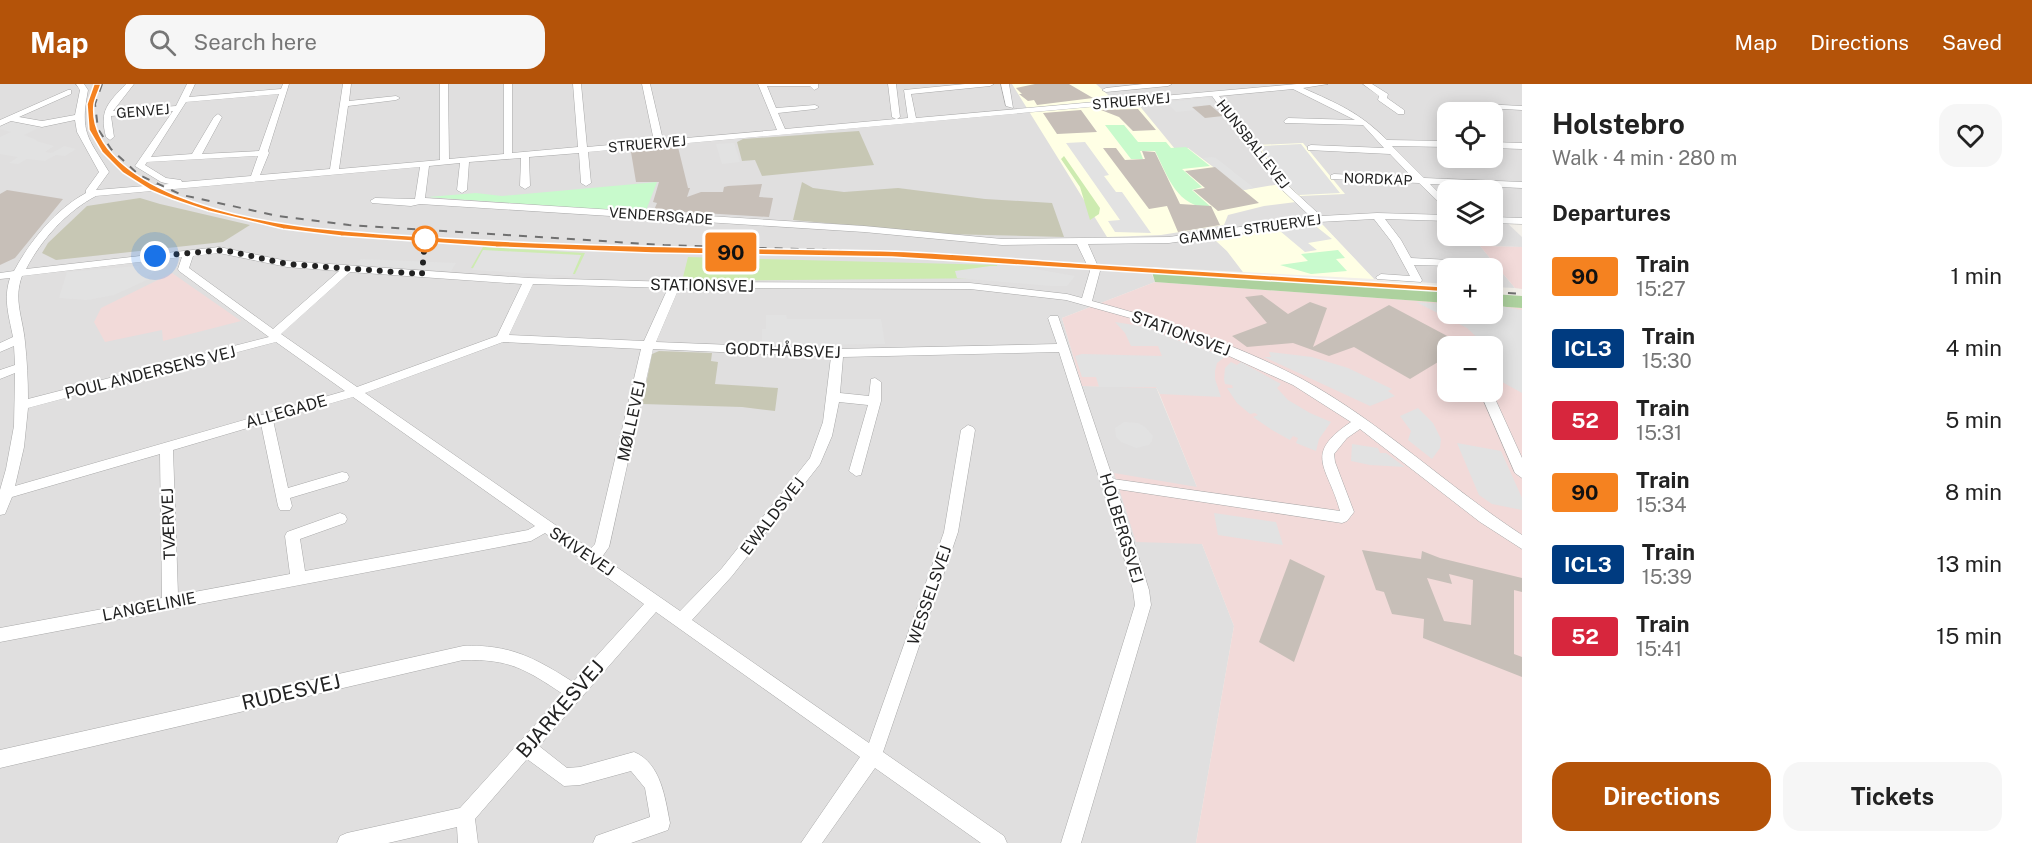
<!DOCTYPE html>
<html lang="en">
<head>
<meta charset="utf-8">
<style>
  :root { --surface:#fff; --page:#f6f6f6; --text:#222; --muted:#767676; --accent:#b45309 }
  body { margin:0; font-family:"Public Sans",sans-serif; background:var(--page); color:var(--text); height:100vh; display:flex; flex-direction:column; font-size:22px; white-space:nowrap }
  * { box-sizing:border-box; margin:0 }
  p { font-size:20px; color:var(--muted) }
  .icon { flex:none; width:33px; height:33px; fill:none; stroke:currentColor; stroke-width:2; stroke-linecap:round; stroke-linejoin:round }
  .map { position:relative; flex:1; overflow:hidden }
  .panel { display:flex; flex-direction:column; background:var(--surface); width:510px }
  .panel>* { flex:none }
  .badge { padding:0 12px; border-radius:4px; font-size:21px; line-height:39px }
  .tools { position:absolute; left:1437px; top:18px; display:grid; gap:12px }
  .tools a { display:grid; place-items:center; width:66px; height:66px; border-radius:12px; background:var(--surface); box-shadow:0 3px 15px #0003; font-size:30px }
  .you { position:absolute; width:30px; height:30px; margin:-15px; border:4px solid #fff; border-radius:50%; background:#1a73e8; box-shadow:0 0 0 9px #1a73e833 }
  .map>.badge { position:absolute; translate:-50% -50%; box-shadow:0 0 0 3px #fff }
  h2 { padding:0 30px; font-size:22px; line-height:54px }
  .round { display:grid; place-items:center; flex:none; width:63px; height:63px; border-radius:18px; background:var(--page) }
  .head { display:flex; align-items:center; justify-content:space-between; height:102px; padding:0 30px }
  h1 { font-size:28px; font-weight:700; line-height:45px }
  .action { display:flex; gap:12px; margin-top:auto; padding:12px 30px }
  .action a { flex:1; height:69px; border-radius:18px; background:var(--accent); color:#fff; font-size:24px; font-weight:700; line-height:69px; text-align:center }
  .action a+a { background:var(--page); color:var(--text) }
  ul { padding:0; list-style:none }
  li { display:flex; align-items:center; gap:18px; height:72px; padding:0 30px }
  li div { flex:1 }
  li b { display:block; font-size:22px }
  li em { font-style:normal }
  li .badge { min-width:66px; font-weight:700; text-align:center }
  header { display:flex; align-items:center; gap:36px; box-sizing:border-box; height:84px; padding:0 30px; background:var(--accent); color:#fff }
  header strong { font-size:28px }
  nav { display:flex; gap:33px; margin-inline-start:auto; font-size:21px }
  .search { width:420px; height:54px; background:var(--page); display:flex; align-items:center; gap:15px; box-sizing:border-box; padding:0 21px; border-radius:18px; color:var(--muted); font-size:22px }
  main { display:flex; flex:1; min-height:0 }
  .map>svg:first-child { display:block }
  .residential { fill:#e0dfdf; fill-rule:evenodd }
  .commercial { fill:#f2dad9; fill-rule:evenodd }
  .education { fill:#ffffe5 }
  .construction { fill:#c7c7b4 }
  .grass { fill:#cdebb0 }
  .forest { fill:#add19e }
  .park { fill:#c8facc }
  .parking { fill:#e2e2e2 }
  .building { fill:#c7bfb8; fill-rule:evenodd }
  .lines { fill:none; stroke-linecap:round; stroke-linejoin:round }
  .minor-casing { stroke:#a9a9a9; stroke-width:1 }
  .minor { fill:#fff; fill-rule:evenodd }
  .rail { stroke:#707070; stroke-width:2; stroke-dasharray:8 8; stroke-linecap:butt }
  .line { fill:#f58220; stroke:#fff; stroke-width:1.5 }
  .walk { stroke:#222; stroke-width:6; stroke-dasharray:0 10.8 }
  .stop-dot { fill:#fff; stroke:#f58220; stroke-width:3 }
  .labels { text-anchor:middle; stroke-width:4.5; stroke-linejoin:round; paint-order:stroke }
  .far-street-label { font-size:14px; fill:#222; stroke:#fff }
  .street-label { font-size:16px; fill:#222; stroke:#fff }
  .near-street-label { font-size:20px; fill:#222; stroke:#fff }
</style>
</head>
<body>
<header>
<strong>Map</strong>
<div class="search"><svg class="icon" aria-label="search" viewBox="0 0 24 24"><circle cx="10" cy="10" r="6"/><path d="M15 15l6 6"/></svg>Search here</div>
<nav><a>Map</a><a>Directions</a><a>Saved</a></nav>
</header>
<main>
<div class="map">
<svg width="1522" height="759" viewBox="0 0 1522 759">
  <rect width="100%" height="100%" fill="#f2efe9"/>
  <!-- residential -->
  <path class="residential" d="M0,0H1522V135H1503L1522,153V163L1480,162L1515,204L1493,203L1492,184H1448L1447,200L1374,195L1321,139L1215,156L1227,167L1243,188L1149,183L1155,198L1062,234L1082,302L1156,303L1197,403L1202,460L1234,542L1196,759H0ZM1448,28H1492V74H1448ZM1448,106H1492V152H1448Z"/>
  <!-- commercial -->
  <path class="commercial" d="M1480,162L1522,163V205L1515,204Z
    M172,189L241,237L163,257L162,246L105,258L94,238L101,224Z
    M1155,198L1447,219L1448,230H1492L1493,222L1522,224V759H1196L1234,542L1202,460L1136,458L1114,389L1197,403L1157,304L1082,302L1062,234ZM1448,262H1492V308H1448Z"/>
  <!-- education -->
  <path class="education" d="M1012,0H1096L1119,21L1138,20L1175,65L1188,64L1244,106L1286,99L1256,61L1303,59L1345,110L1300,112L1304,117L1264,122L1228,131L1224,141L1161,151L1107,153Z
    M1321,139L1374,195L1243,188L1227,167L1214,155Z"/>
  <!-- construction -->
  <path class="construction" d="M859,47L874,81L762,92L755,76L742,77L737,58L743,55Z
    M802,98L813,104L844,108L898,104L985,115L1052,119L1064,153L944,150L793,136Z
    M140,114L160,120L250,141L223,158L56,176L42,169L48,159L87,122Z
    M659,267L712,269L711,277L718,278L715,300L778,304L775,327L742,323L642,320L652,270Z"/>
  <!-- grass -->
  <path class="grass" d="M1064,72L1100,124L1099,130L1090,136L1080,103L1061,75Z
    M483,163L585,169L575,190L471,184Z
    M688,173L997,181L1001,194L682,197Z"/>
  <!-- forest -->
  <path class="forest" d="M1152,188L1447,207V219L1155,198Z
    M1493,210L1522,212V224L1493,222Z"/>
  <!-- park -->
  <path class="park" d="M1105,41H1124L1138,58H1166L1171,64L1186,63L1210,82L1182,85L1202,103L1192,106L1212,124C1176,123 1169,94 1155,67H1140L1143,75H1131Z
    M657,98L645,129L428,113L476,109L502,112Z
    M1338,166L1345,174L1336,175L1347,187L1311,190L1280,181L1308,177L1301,170Z"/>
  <!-- parking -->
  <path class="parking" d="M1208,14L1216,21L1193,22L1196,26L1176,28L1166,18Z
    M13,37L40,43L24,51L37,56L36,57L54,62L45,68L52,69L64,62L76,65L65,72L56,71L45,77L27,75L18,80L9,79L18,73L0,70V53L11,48L0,45V42Z
    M1085,58L1109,91L1104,92L1116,108H1122L1151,149L1115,148L1108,137L1120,136L1066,59Z
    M734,59L740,78L722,80L716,60Z
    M1301,60L1340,109L1299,111L1288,101L1259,62Z
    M1212,73L1216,74L1254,104L1243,106L1203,74Z
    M1313,140L1332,155L1308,159L1317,166L1305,168L1280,147Z
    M483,166L581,171L572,192L472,186Z
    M361,175L456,179L451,187L354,182Z
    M138,182L139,186L150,185L154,188L146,193L149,195L114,211L88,216L59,214L67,188Z
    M990,182H1018L1075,192L1067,202H1051L957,194L955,187Z
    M1416,218L1447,220L1448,230H1492L1493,226L1502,228L1500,222L1522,226V309L1493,293L1492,262H1486L1467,244Z
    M766,231H786L787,235H881L885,260L762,261V245H766Z
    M1115,238L1147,243L1171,254L1226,272L1217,279L1215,287V295L1221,313L1160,310L1156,303H1099L1096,293H1082L1075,272L1082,270L1162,272L1158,262H1131L1125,249Z
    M1269,268L1312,273L1348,284L1392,305L1388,307L1395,312L1370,322L1264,273H1271Z
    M1231,278L1237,281L1241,278L1281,300L1277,304L1288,316L1310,329L1331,338L1319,355L1316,367L1296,359L1298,354L1293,352L1290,356L1272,346L1253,333L1258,331L1255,329L1250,330L1237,319L1227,304H1233L1232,301L1225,300L1224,295L1225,284Z
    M1418,324L1433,339L1441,355L1440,364L1432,375L1408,356L1411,347L1400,332Z
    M1124,338L1138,339L1145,343L1153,352L1152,357L1149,361L1136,364L1121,358L1116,353L1115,344Z
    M1457,359L1501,367L1522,414V426L1492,420L1479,411Z
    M1352,360L1378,364L1380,369H1386L1405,383L1370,381L1351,377Z
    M1214,429L1276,438L1283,461L1218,451Z"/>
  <!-- building -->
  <path class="building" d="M1035,0H1069L1093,14L1037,21L1034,16L1028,17L1019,10H1022L1016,4Z
    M1210,21L1223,32L1205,34L1192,23Z
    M1138,25L1156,46L1133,47L1119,33L1101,26Z
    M1081,26L1097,48L1057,50L1043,29Z
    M678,63L688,104H690L687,113L701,108H723L724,103L728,102L762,100L759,113L773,114L769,133L654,126L657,119L653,118L659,98H636L631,68Z
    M1103,64H1116L1125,76L1145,75L1142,67L1155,68L1180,120L1211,122L1220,141L1178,148L1167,122L1149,125Z
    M1215,83L1259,119L1218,127L1193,106L1205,104L1185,87Z
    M7,106L63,115L15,174L0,181V110Z
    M1262,211L1288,230L1310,218L1327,224L1313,263L1389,221L1466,262H1448V272L1410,295L1354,263L1329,272L1293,259L1247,263L1232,252L1267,239L1245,213Z
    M1362,466L1421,475L1422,467L1440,474L1522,494V508L1514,506V570L1522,573V593L1423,554L1424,535L1392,530L1384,508L1376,506ZM1449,490L1473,496L1471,541L1444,537L1427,494L1452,500Z
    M1290,475L1325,492L1294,578L1259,558Z"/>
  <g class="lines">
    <!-- minor casing -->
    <g class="minor-casing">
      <path id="minor" d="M76,0H84L88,6C80,49 87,52 109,88L96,106L169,100L161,98L135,82L173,27L111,32L114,53L110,56L106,53C99,26 108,19 126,0H134L113,27L176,22L187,0H195L189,13L281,5L283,0H289L268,67L269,69L260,91L330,85L343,0H351L349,17L396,12L400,14L396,16L348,22L339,85L440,76V0H448L449,75L504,70V0H512V69L578,63L573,0H581L587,63L654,57L642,0H650L663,56L777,46L758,0H818V4L814,6L810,2H767L776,24L815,21L819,23L815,25L778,29L785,45L896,35L892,33L888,0H896L900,33L897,35L908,34L904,6L965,0H994L990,2L911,10L916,34L1297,0H1328L1303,4C1338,20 1359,28 1387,56L1448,57V63L1392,62L1424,94L1522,98V104L1430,100L1448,118V127L1419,99L1331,95V91L1334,90L1413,94L1390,70L1308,66V62L1311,61L1384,64L1363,41L1285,39L1284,37L1288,34L1355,36L1293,5L1219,12L1283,97L1321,132L1377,129L1448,131V137L1385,135L1401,156L1411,174L1489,178L1493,179V183L1414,181L1422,196L1421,198L1377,195L1376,193L1381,190L1410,192L1391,157L1374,135L1319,138L1169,159L1088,160L1100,187L1092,217C1163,236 1236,260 1302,295C1381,338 1447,402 1522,451V465L1480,438L1360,345L1347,354L1334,370L1335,378L1354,428L1347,437L1342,439L1117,405L1149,506L1151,521L1081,759H1061L1135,521L1133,506L1118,453L1059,268L843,273L840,309L869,312L871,295L875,294L881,298V317L861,391L856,392L849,387L868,321L839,318L832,352L820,380L732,492L692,536L869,659L944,448L961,346L968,341L973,343L975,346L958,448L883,668L1004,752L1007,759H981L875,684L822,759H801L860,673L656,528L539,662L567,684L580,683L634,668C661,679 665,714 670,739L668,746L631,759H593L596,752L650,733L645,704L631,687L580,701L564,702L527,675L475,735L478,759H458L457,743L388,759H337L340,752L347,749L460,724L563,610C525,585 510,575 463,576L0,684V666L463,562C510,560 535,574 573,598L644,520L545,449L531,457L0,558V544L162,514L160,370L12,413L5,430L0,431V406L6,385L14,342L15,289L0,295V286L15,281L14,262L0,268V259L13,253C9,232 3,215 10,194L0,195V189L14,187C30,157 56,125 86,109V106L99,88L77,48L75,36L42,43L11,37L0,42V36L68,6H71V10L19,33L42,37L75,31L80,6ZM279,10L259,67L202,70L222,33L218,30L214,33L192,70L151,73L186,18ZM1212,12L1277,101L1311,133L1169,153L1002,155L864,142L425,114L429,82L460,79L457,106L462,109L467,106L469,78L521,74L520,102L525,105L530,102L529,73L579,69L581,99L586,102L591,99L588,68ZM258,72L251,92L182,98L181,96L166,94L145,81L147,78ZM420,83L415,115L375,114L370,117L372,119L411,122L420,120L864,148L1002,161L1077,160L1090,187L1082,214L1067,210L970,199L675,198L529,194L287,177L219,163L26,185C41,156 67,127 96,112ZM219,169L287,183L339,187L273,245L189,184L193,172ZM182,173L178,185L179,187L269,253L28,315C28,296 27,277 25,258C23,234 13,216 22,192ZM350,188L522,200L497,252L357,303L281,250ZM533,200L668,204L644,257L509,251ZM679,204L970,205L1066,216L1152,240L1196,257L1293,301L1351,338C1302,371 1328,382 1340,427L1113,395L1058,232H1050L1048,234L1057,260L837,265L656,258ZM276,258L345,307L15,402L24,363L28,324ZM503,258L641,265L595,460L590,465L365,309ZM653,265L831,273L823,338L810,374L722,484L680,527L602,473L609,463ZM353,313L535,442L528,446L305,487L300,455L345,439L347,435L345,431L340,429L287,448L285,452L290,490L178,511L173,366L261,340L278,422L280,426H290L292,422L290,414L347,397L349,393L347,389L342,388L288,404L273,336Z
        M1001,0H1009L1013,24L1006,22Z
        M1143,0H1172L1168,2L1106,8L1102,6L1106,4Z
        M1363,0H1372L1388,10L1387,14L1404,26V30H1398L1378,16L1379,12Z
        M1482,20L1522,22V26L1485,24L1481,22Z
        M1492,58L1522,59V65L1492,64Z
        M1492,133L1522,134V140L1492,139Z
        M1480,308H1492L1522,374V394L1515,389Z"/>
    </g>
    <!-- minor -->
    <use href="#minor" class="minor"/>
    <!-- rail -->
    <path class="rail" d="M102,0L95,20L98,45L111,65L139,91L182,111L278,132L349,141L664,161L828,166L1448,205
      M267,139L318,148L416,154
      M451,157L529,162
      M1492,208L1522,210"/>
  </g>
  <!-- line -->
  <path class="line" d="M94,0H101C99,6 95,14 94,20C89,65 139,96 175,111C259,145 353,148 443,154C591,163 740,164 888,167C950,169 1013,175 1075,179C1199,187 1323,195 1448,203L1452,205L1448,208L892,173L652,169L496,163L341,152L283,145L208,127L172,115L150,106L123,89L102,68L89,46L87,20Z"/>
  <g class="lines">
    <!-- walk -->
    <path class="walk" d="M155,172L224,166L287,180L422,190L425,155"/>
  </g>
  <!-- markers -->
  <circle class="stop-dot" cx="425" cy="155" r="12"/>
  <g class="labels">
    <!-- far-street labels -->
    <g class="far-street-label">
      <text transform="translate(1131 17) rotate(-5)" y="5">STRUERVEJ</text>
      <text transform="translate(143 27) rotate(-5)" y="5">GENVEJ</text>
      <text transform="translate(647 60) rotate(-5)" y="5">STRUERVEJ</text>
      <text transform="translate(1253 60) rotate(52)" y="5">HUNSBALLEVEJ</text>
      <text transform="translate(1378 95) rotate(2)" y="5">NORDKAP</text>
      <text transform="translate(661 132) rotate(4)" y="5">VENDERSGADE</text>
      <text transform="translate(1250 145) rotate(-8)" y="5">GAMMEL STRUERVEJ</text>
    </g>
    <!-- street labels -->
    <g class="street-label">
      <text transform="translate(702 201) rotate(1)" y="6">STATIONSVEJ</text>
      <text transform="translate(1181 249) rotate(20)" y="6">STATIONSVEJ</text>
      <text transform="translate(783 266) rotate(2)" y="6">GODTHÅBSVEJ</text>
      <text transform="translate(150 288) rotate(-14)" y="6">POUL ANDERSENS VEJ</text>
      <text transform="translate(286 327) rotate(-16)" y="6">ALLEGADE</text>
      <text transform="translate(631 337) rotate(-78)" y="6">MØLLEVEJ</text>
      <text transform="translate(772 432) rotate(-52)" y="6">EWALDSVEJ</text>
      <text transform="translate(168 440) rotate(-92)" y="6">TVÆRVEJ</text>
      <text transform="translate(1122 444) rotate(73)" y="6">HOLBERGSVEJ</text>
      <text transform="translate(582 467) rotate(34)" y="6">SKIVEVEJ</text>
      <text transform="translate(929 511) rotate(-71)" y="6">WESSELSVEJ</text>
      <text transform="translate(149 522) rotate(-11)" y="6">LANGELINIE</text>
    </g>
    <!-- near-street labels -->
    <g class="near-street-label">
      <text transform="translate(291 608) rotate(-13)" y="7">RUDESVEJ</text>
      <text transform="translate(560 625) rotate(-49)" y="7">BJARKESVEJ</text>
    </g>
  </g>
</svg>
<div class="tools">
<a><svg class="icon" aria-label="locate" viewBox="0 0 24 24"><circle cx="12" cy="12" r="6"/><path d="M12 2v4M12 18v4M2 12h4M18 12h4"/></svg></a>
<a><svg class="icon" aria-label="layers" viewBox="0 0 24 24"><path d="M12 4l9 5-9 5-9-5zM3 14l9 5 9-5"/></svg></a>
<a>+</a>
<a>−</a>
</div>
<div class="you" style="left:155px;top:172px"></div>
<b class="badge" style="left:731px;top:168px;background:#f58220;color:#111">90</b>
</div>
<section class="panel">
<div class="head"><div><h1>Holstebro</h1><p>Walk · 4 min · 280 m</p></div><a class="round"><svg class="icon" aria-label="heart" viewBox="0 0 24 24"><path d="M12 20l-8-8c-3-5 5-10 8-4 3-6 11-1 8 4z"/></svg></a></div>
<h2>Departures</h2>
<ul>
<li><span class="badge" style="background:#f58220;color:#111">90</span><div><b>Train</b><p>15:27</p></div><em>1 min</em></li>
<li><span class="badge" style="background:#003b80;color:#fff">ICL3</span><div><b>Train</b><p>15:30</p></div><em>4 min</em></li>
<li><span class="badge" style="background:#d7263d;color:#fff">52</span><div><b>Train</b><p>15:31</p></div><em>5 min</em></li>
<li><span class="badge" style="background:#f58220;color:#111">90</span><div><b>Train</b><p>15:34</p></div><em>8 min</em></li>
<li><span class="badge" style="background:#003b80;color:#fff">ICL3</span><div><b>Train</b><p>15:39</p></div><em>13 min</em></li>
<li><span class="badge" style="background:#d7263d;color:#fff">52</span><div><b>Train</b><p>15:41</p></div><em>15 min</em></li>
</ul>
<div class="action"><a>Directions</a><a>Tickets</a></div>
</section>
</main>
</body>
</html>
